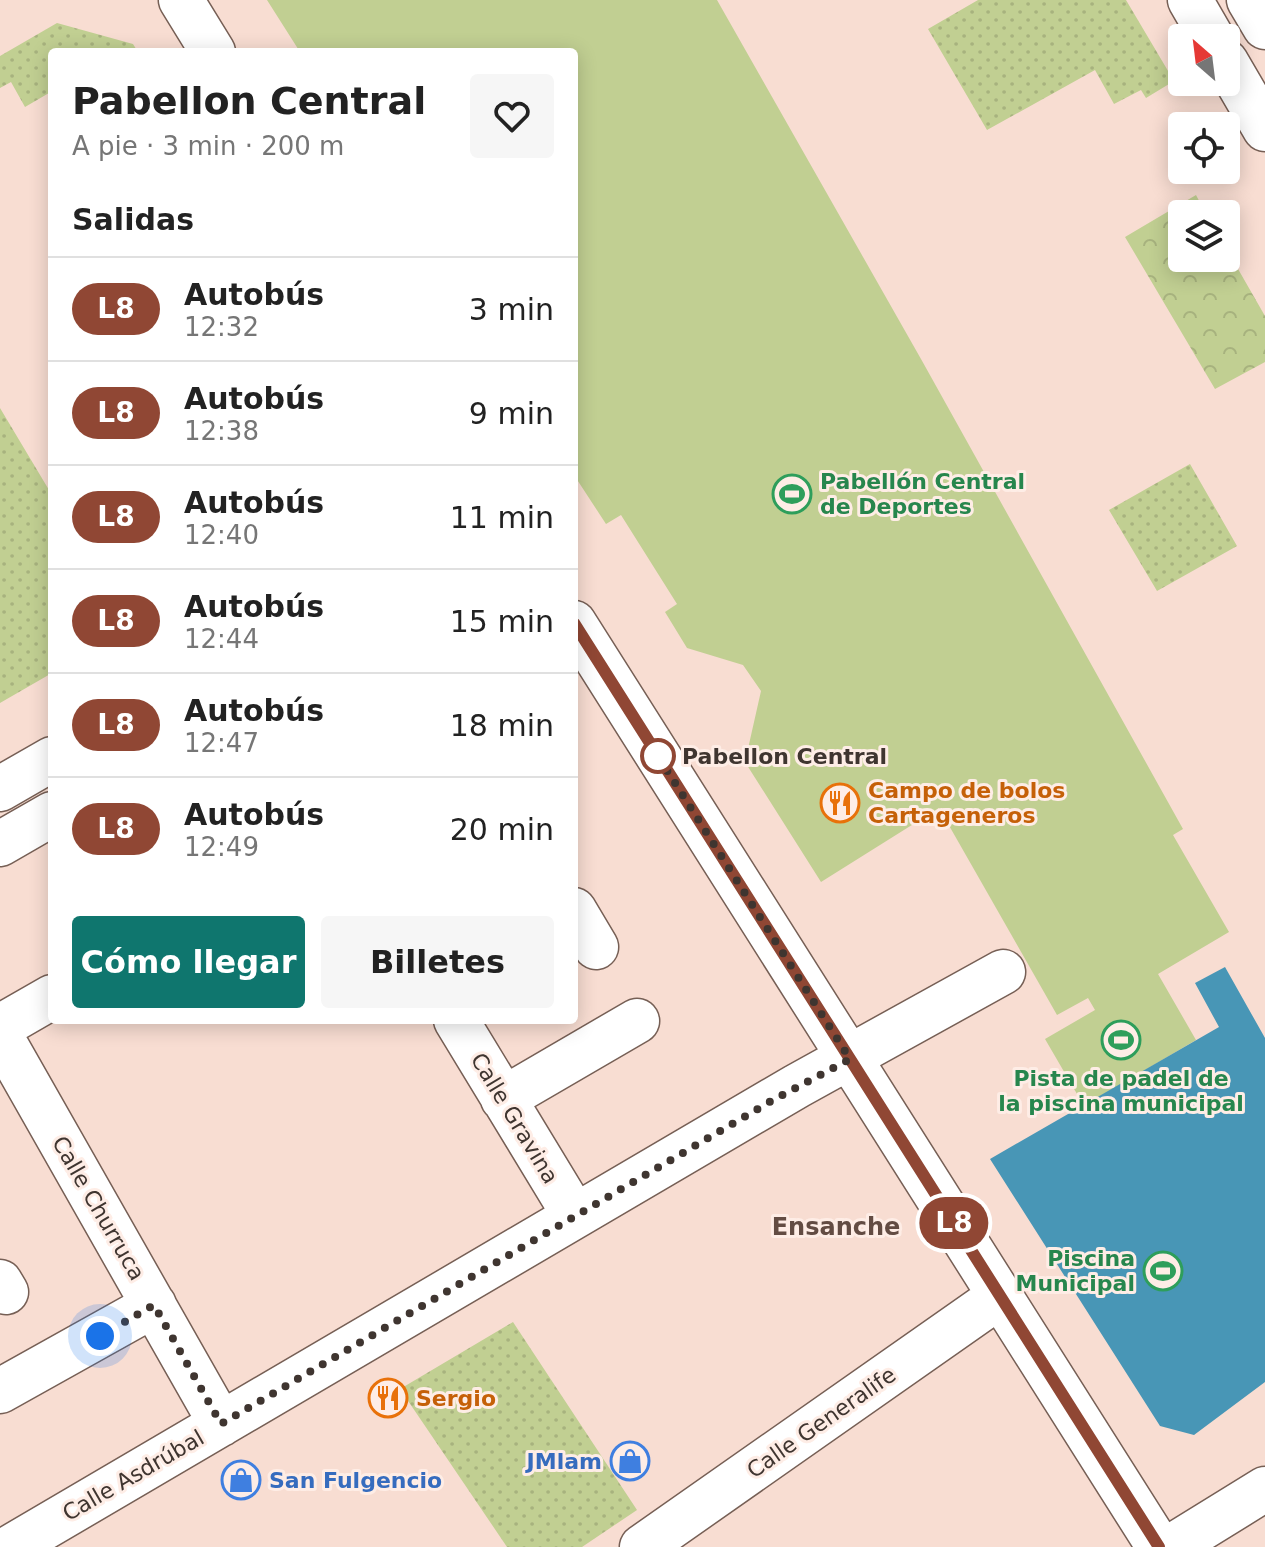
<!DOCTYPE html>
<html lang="es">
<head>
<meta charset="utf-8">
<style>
  :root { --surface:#fff; --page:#f6f6f6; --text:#222; --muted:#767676; --line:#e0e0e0; --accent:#0f766e }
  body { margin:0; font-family:"DejaVu Sans",sans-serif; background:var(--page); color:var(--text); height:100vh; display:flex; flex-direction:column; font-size:30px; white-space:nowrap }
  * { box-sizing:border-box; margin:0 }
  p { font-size:26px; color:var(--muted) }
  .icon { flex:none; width:44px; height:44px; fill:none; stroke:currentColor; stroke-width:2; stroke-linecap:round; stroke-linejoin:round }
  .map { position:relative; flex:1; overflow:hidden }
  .side { position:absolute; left:48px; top:48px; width:530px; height:976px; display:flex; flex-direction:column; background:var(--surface); border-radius:8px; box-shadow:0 4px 20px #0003 }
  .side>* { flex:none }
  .badge { padding:0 16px; border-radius:26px; font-size:28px; line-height:52px }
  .needle { width:52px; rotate:332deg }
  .fabs { position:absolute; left:1168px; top:24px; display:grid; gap:16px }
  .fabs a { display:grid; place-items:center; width:72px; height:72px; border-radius:8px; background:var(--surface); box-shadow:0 4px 20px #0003; font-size:40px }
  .you { position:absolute; width:40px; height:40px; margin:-20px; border:6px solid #fff; border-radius:50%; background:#1a73e8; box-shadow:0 0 0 12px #1a73e833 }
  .map>.badge { position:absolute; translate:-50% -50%; box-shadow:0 0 0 4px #fff }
  h2 { padding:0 24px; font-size:30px; line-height:72px }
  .round { display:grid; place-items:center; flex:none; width:84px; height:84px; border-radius:8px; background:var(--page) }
  .summary { display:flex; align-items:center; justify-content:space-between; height:136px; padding:0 24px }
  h1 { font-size:38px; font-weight:600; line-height:60px }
  .button { display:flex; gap:16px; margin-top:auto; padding:16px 24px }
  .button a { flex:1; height:92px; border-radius:8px; background:var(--accent); color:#fff; font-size:32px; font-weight:600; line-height:92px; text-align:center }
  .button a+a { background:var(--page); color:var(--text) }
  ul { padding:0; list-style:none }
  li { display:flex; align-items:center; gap:24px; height:104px; padding:0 24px; border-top:2px solid var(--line) }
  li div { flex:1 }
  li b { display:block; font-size:30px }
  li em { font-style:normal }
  li .badge { min-width:88px; font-weight:700; text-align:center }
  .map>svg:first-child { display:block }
  .grass { fill:url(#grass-dots) }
  .park { fill:url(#park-crowns) }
  .pitch { fill:#c1cf92 }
  .water { fill:#4896b6 }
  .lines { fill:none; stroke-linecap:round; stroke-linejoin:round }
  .minor-casing { stroke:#765f55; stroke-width:47 }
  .major-casing { stroke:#765f55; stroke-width:47 }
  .minor { stroke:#fff; stroke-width:44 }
  .major { stroke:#fff; stroke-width:44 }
  .line-casing { stroke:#fff; stroke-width:18 }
  .line { stroke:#904734; stroke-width:12 }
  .walk { stroke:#3f3530; stroke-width:8; stroke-dasharray:0 14.4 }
  .stop-dot { fill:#fff; stroke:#904734; stroke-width:4 }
  .labels { text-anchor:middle; stroke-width:6; stroke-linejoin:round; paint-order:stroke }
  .leisure-label { font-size:22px; font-weight:bold; fill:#27864d; stroke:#feede6; text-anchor:start }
  .stop-label { font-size:22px; font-weight:bold; fill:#3f3530; stroke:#feede6; text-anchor:start }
  .food-label { font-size:22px; font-weight:bold; fill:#c56008; stroke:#feede6; text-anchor:start }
  .street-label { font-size:22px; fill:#3f3530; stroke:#feede6 }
  .shop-label { font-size:22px; font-weight:bold; fill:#366cbe; stroke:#feede6; text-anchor:end }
  .neighbourhood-label { font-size:24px; font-weight:bold; fill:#634c43; stroke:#feede6 }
</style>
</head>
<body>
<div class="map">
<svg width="1265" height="1547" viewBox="0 0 1265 1547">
  <defs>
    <pattern id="grass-dots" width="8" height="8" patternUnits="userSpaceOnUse" patternTransform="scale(2)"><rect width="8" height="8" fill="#c1cf92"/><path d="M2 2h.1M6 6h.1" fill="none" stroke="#a7b27e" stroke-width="1.8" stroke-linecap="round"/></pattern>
    <pattern id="park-crowns" width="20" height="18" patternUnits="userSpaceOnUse" patternTransform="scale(2)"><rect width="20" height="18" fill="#c1cf92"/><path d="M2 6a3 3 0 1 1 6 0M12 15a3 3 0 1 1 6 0" fill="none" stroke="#a7b27e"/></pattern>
  </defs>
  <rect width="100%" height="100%" fill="#f8ddd2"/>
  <!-- grass -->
  <path class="grass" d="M978,0H1126L1174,81L1146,98L1141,90L1114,104L1095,70L987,130L928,29Z
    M57,23L133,44L138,52H52V96L49,93L25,107L11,82L0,88V56Z
    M0,408L52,495V673L0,703Z
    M1190,464L1237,546L1157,591L1109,510Z
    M513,1322L637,1510L582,1547H507L400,1389Z"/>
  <!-- park -->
  <path class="park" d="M1196,195L1206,214H1182V258H1226V248L1265,316V362L1215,389L1125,237Z"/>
  <!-- pitch -->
  <path class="pitch" d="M267,0H717L921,359L1183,829L1173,835L1229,932L1158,974L1196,1040L1084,1106L1045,1039L1095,1010L1088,998L1057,1015L939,808L821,882L745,762L761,691L743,665L687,648L665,612L677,604L621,515L606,524L574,475V52H300Z"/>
  <!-- water -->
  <path class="water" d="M1225,967L1265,1038V1382L1194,1435L1160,1426L990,1159L1219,1027L1195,983Z"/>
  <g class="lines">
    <!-- minor casing -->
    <g class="minor-casing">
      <path id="minor" d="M181,0L213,52
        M574,623L1159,1547
        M0,789L52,759
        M0,844L52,814
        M574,910L596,947
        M456,1020L575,1216
        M0,1027L52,997
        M0,1035L221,1424
        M503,1099L637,1021
        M0,1282L6,1292
        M0,1391L154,1305
        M11,1547L797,1086L1003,972
        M642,1547L1000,1296
        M1171,1547L1265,1489"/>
    </g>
    <!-- major casing -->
    <g class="major-casing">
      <path id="major" d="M1190,0L1212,38
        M1249,0L1265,27
        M1226,62L1265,129"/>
    </g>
    <!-- minor -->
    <use href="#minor" class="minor"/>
    <!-- major -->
    <use href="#major" class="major"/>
  </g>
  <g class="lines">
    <!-- line casing -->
    <g class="line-casing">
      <path id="line" d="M574,623L1159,1547"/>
    </g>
    <!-- line -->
    <use href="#line" class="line"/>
    <!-- walk -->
    <path class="walk" d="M100,1336L154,1305L221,1424L773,1100L850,1059L656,753L658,756"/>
  </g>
  <!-- icons -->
  <defs>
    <g id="stadium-ring" transform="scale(2)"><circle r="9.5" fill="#feede6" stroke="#2e9e5b" stroke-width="1.5"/><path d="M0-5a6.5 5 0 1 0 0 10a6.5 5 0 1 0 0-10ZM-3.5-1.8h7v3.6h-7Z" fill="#2e9e5b"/></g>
    <g id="restaurant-ring" transform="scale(2)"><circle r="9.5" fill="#feede6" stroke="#e8710a" stroke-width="1.5"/><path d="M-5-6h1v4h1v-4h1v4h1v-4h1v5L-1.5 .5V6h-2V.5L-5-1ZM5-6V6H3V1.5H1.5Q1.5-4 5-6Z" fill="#e8710a"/></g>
    <g id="shop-ring" transform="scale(2)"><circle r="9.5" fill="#feede6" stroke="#3f7fe0" stroke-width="1.5"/><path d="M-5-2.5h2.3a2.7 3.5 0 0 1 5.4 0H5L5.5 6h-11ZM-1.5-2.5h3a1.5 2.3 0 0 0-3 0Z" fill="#3f7fe0"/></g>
  </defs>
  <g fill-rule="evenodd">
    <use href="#stadium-ring" x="792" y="494"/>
    <use href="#restaurant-ring" x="840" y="803"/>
    <use href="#stadium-ring" x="1121" y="1040"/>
    <use href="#stadium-ring" x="1163" y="1271"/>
    <use href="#restaurant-ring" x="388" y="1398"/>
    <use href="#shop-ring" x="630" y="1461"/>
    <use href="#shop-ring" x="241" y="1480"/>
  </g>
  <!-- markers -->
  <circle class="stop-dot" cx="658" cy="756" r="16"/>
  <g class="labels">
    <!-- leisure labels -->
    <g class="leisure-label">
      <text x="820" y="489">Pabellón Central<tspan x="820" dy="25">de Deportes</tspan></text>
      <text x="1121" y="1086" text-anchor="middle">Pista de padel de<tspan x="1121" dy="25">la piscina municipal</tspan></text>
      <text x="1135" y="1266" text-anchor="end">Piscina<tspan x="1135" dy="25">Municipal</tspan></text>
    </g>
    <!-- stop labels -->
    <g class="stop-label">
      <text x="682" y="764">Pabellon Central</text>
    </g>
    <!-- food labels -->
    <g class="food-label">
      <text x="868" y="798">Campo de bolos<tspan x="868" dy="25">Cartageneros</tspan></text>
      <text x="416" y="1406">Sergio</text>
    </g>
    <!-- street labels -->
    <g class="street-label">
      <text transform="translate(515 1118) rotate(59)" y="8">Calle Gravina</text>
      <text transform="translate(99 1208) rotate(60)" y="8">Calle Churruca</text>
      <text transform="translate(821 1422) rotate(-35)" y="8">Calle Generalife</text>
      <text transform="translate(133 1475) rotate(-30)" y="8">Calle Asdrúbal</text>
    </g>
    <!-- shop labels -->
    <g class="shop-label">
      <text x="602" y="1469">JMlam</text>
      <text x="269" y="1488" text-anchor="start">San Fulgencio</text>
    </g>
    <!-- neighbourhood labels -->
    <g class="neighbourhood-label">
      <text x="836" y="1235">Ensanche</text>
    </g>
  </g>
</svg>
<div class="fabs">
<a><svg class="needle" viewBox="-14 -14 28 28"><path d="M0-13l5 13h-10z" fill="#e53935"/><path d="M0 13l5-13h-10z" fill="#767676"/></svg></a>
<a><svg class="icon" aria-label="locate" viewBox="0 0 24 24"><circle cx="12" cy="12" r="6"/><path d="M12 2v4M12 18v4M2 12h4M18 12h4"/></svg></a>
<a><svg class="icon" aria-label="layers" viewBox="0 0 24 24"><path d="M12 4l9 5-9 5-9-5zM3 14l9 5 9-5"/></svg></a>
</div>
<div class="you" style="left:100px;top:1336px"></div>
<b class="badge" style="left:954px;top:1223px;background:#904734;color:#fff">L8</b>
<section class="side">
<div class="summary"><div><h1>Pabellon Central</h1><p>A pie · 3 min · 200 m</p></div><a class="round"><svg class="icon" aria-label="heart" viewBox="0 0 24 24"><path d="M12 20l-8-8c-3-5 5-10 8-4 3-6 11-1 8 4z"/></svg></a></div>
<h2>Salidas</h2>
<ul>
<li><span class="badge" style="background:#904734;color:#fff">L8</span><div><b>Autobús</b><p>12:32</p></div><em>3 min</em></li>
<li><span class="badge" style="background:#904734;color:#fff">L8</span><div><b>Autobús</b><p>12:38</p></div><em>9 min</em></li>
<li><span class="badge" style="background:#904734;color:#fff">L8</span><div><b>Autobús</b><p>12:40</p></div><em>11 min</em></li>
<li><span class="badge" style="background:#904734;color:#fff">L8</span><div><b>Autobús</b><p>12:44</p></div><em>15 min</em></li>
<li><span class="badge" style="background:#904734;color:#fff">L8</span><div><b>Autobús</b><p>12:47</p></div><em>18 min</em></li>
<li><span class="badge" style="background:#904734;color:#fff">L8</span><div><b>Autobús</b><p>12:49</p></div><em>20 min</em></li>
</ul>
<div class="button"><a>Cómo llegar</a><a>Billetes</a></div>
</section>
</div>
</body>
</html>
